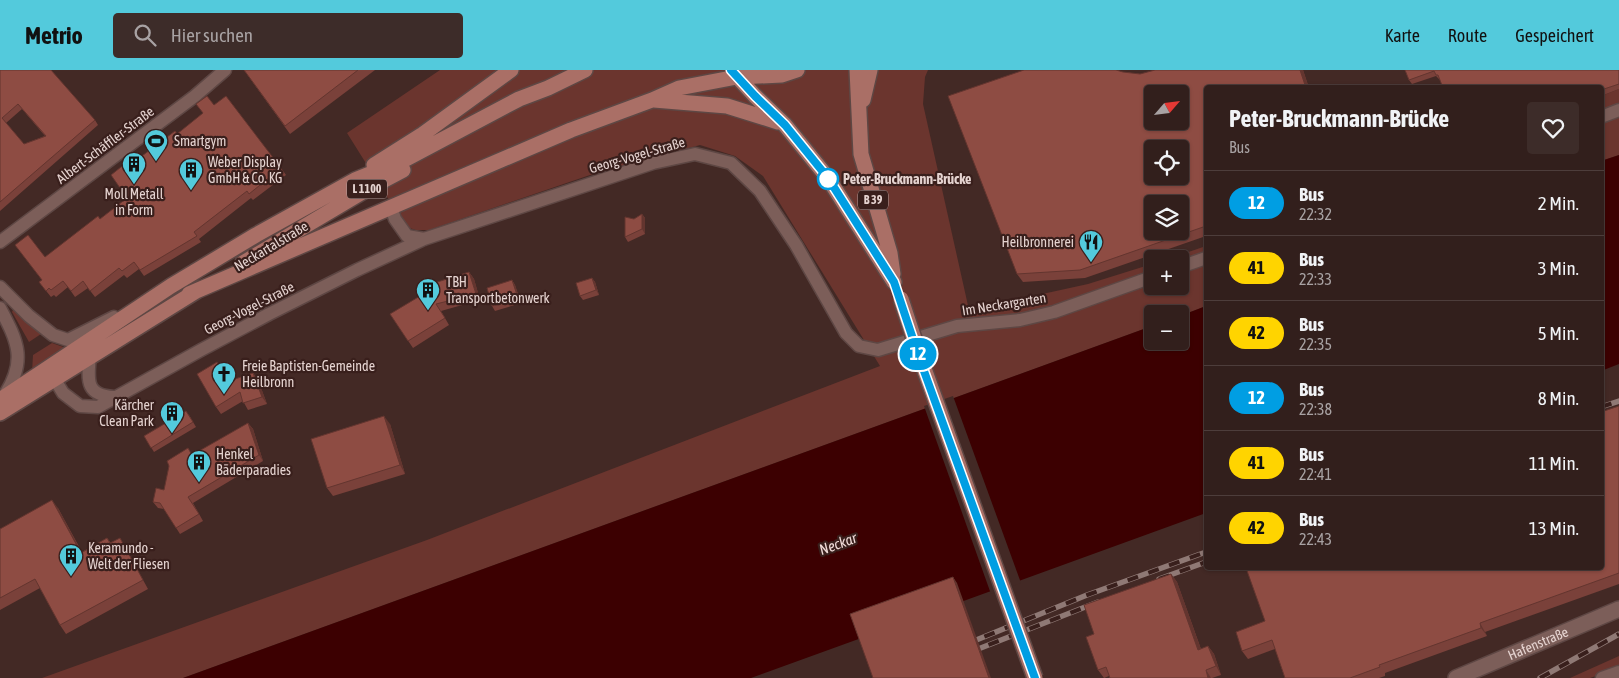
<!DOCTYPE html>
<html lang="de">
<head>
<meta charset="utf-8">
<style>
  :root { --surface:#321f1c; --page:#3d2c29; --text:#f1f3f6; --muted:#a8a2a3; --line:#4d3d3b; --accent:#53cadc }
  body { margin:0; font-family:"Asap Condensed",sans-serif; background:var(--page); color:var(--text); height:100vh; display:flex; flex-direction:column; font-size:19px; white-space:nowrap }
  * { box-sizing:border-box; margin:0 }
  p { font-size:16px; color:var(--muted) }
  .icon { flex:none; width:28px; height:28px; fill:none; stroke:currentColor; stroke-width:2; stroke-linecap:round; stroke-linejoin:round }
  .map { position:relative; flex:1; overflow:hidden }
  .drawer { position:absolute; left:1204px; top:15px; width:400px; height:485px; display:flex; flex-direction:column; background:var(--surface); border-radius:5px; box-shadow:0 1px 4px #0004,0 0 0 1px var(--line) }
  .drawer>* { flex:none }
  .badge { padding:0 10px; border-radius:16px; font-size:18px; line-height:32px }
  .needle { width:32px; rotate:62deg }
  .tools { position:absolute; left:1144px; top:15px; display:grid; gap:10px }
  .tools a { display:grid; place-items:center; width:45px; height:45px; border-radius:5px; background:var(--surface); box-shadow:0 1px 4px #0004,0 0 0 1px var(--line); font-size:25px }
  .map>.badge { position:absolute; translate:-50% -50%; box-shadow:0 0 0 2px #fff }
  .round { display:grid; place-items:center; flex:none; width:52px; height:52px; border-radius:5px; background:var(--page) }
  .summary { display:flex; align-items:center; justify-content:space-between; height:85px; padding:0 25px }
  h1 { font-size:24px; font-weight:700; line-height:38px }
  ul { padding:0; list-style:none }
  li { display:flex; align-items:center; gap:15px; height:65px; padding:0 25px; border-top:1px solid var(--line) }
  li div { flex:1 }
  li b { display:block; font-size:19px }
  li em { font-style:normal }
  li .badge { min-width:55px; font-weight:700; text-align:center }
  header { display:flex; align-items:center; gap:30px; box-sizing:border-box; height:70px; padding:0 25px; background:var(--accent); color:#111 }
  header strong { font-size:24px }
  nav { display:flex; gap:28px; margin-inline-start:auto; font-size:18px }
  .search { width:350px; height:45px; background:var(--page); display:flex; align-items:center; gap:12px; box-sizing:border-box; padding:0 18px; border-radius:5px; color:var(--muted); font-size:19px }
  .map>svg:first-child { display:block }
  .green { fill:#6b352e }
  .water { fill:#3c0001 }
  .pier { fill:#432925 }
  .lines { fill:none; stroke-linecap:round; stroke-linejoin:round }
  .minor-casing { stroke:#5e4744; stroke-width:15 }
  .secondary-casing { stroke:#5e4744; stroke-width:18 }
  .primary-casing { stroke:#5e4744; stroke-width:18 }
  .minor { stroke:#7c5e59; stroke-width:12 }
  .secondary { stroke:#7c5e59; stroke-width:15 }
  .primary { stroke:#aa6f66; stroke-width:15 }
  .rail-casing { stroke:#8f7975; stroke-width:5.5 }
  .rail { stroke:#391f1c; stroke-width:4; stroke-dasharray:11; stroke-linecap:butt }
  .primary-bridge-casing { stroke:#5e4744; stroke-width:18; stroke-linecap:butt }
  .primary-bridge { stroke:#aa6f66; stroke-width:15 }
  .wall { fill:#7a413a; fill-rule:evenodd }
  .shaded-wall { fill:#63352f }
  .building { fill:#8e4c43; stroke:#63352f; fill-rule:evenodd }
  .line-casing { stroke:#fff; stroke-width:11 }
  .line { stroke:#009ee3; stroke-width:8 }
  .stop-dot { fill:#fff; stroke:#009ee3; stroke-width:2.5 }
  .labels { text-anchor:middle; stroke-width:4.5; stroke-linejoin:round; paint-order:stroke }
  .shield { fill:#391f1c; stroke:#b19d9a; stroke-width:1 }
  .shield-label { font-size:12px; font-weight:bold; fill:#e5d3d0 }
  .poi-label { font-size:14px; fill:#e5d3d0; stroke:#391f1c; text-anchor:start }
  .street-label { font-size:14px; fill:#e5d3d0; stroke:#391f1c }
  .stop-label { font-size:14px; font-weight:bold; fill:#e5d3d0; stroke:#391f1c; text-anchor:start }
  .water-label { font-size:15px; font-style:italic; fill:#f1dbd8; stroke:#391f1c }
</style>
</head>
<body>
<header>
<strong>Metrio</strong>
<div class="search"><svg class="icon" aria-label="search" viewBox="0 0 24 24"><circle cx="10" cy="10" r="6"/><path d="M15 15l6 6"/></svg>Hier suchen</div>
<nav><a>Karte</a><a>Route</a><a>Gespeichert</a></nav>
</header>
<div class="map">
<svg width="1619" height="608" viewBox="0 0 1619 608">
  <rect width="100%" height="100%" fill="#432925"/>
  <!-- green -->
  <path class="green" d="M440,0H928L925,7L923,34L969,240L1088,214L1152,194V216H1180V189H1168L1206,176V236L1180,246V244H1152V256L183,608H42L427,470L880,296L763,106L735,86L700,75L590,105L429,160H416L406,157L347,63Z
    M1619,19V85L1601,91V26Z
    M13,240H15L41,264L29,272L12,242Z
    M52,273L66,278L32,302L33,285Z
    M1619,586V598L1590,608H1570Z"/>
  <!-- water -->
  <path class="water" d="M1619,85V294L1601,301V91Z
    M1206,236V443L751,608H183L1152,256V271H1180V246Z"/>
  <!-- pier -->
  <path class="pier" d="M953,326L1021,513L991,524L924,336Z"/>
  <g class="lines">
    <!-- minor casing -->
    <g class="minor-casing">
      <path id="minor" d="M1601,47L1619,40
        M391,137L395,149L407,166L424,169
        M0,172L195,26L225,0
        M1180,197L1206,188
        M0,217L29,246L53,265L68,270L114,247
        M0,238C18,272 27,291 4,326
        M90,286C87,312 86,327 118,327
        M51,303L63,323L80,336L98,337L201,280L269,244L357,200L424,169L653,93L695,84L731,93L760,121L796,175L846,263L859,276L878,280L957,256L1020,250L1054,242L1152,207
        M1602,608L1619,602"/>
    </g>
    <!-- secondary casing -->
    <g class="secondary-casing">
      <g id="secondary">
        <path id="s1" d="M1456,608L1619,539"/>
      </g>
    </g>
    <!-- primary casing -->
    <g class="primary-casing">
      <path id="primary" d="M857,0L861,84L890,183L893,204
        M733,2L755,26L785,55L828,108L894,212
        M654,30L727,36L778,52
        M863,30L870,0
        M374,95L423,64L511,0
        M243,193L369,118L403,100
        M189,224L571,60L652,30L679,18L737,7L782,5L797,0
        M0,330L171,216L256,165L355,110L402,91L519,29L548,18L585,0
        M0,343L198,220"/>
    </g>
    <!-- minor -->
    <use href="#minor" class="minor"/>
    <!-- secondary -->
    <use href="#secondary" class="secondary"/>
    <!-- primary -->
    <use href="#primary" class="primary"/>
    <!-- rail casing -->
    <g class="rail-casing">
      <path id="rail" d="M1601,337L1619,331
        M1159,509L1206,492
        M964,575L1087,525L1206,482
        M968,583L1098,532
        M1540,608L1619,564"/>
    </g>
    <!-- rail -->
    <use href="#rail" class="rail"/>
    <!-- primary-bridge casing -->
    <g class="primary-bridge-casing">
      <path id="primary-bridge" d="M901,229L921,290L1035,608"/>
    </g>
    <!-- primary-bridge -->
    <use href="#primary-bridge" class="primary-bridge"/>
  </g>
  <!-- wall -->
  <path class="wall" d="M0,0L95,50L98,55L0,141ZM22,39L45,66L24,74L6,53Z
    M244,0H375L290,64Z
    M1303,0L1309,18H1206V166L1085,208L1023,212L1017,204L1123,2L1140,4Z
    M1405,0H1619V19L1601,26V18L1439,9L1436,6L1412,14L1409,10Z
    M214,35L281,98L286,105L253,130L251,128L199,169L201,172L144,206L139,199L127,208L124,205L95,227L88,218L75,227L68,217L56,227L54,225L51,227L39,212L42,210L15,175L45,187L100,149L127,128L134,92L177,64Z
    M642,144L645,148V164L628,172L625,167L634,149Z
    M469,202L474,209L480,230L441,241L449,255L413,278L390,244Z
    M592,208L595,212L599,225L583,230L580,226Z
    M512,210L515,215L521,233L495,241L492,236Z
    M222,299L229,311L253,303L258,310L267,334L248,340L243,331L221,344L216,337Z
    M1619,336V514L1485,562L1487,566L1385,603V606L1379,608H1285L1275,579L1248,589L1242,581L1265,551L1601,498Z
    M189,345L196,357L154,382L144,366Z
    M248,353L253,359L263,391L193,433L203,451L180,464L164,439L158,438L153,432L193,385Z
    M390,354L405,404L333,426L327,418Z
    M58,438L82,482L107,468L111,473L125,477L148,519L66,564L60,555L40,518L0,540V459Z
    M1171,504L1177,512L1201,579L1208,576L1214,584L1221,605L1212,608H1110L1109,606L1104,608L1098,600L1094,564Z"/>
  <!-- shaded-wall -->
  <path class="shaded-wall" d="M1300,0H1303L1309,18H1306Z
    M642,144L645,148V164L642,159Z
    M469,202L474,209L480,230L476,224Z
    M592,208L595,212L599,225L596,220Z
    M512,210L515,215L521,233L518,228Z
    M253,303L258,310L267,334L262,327Z
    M384,346L390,354L405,404L400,395Z
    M248,353L253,359L263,391L259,385Z
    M52,430L58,438L86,491L81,483Z
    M1171,504L1177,512L1204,588L1198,580Z
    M953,507L957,513L991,608H989Z
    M1480,553L1485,562L1487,566L1481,558Z
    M1208,576L1214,584L1221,605L1216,596Z
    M1206,600L1211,608H1208Z"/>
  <!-- building -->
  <path class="building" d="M0,0H51L95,50L0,132ZM18,34L46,66L24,74L2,48Z
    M244,0H358L285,56Z
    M1024,0H1116L1123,2L1140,4L1155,0H1300L1306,18H1206V156L1080,200L1017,204L948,26ZM1152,24H1180V51H1152ZM1152,79H1180V106H1152ZM1152,134H1180V161H1152Z
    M1405,0H1619V14L1601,20V18H1443L1438,5H1436L1434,1L1409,10Z
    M207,26L214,35L226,26L281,98L249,124L247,121L194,162L197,166L140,200L134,192L122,201L119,198L90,221L83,211L71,221L63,211L51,220L49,218L46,221L39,212L42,210L15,175L28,165L45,187L98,146L100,149L127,128L111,105L131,89L134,92L175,61L177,64L203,43L196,34Z
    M642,144V159L625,167V147L634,149Z
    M469,202L476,224L436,234L445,248L408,271L390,244L430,220L431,214Z
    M592,208L596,220L580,226L576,213Z
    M512,210L518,228L492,236L487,218Z
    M217,292L229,311L253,303L262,327L243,333L240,322L216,337L197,304Z
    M1619,336V503L1480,553L1481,558L1379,595L1380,597L1350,608H1285L1272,570L1242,581L1236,562L1265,551L1246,498H1601V342Z
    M186,341L193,352L151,378L144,366Z
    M384,346L400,395L327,418L311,369Z
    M248,353L259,385L188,427L199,444L176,458L160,433L153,432L156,418L164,420L169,396L167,391L188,378L192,385Z
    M52,430L81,483L107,468L110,473L120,468L143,510L60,555L35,509L0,528V459Z
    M1171,504L1198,580L1208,576L1216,596L1206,600L1208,608H1110L1106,597L1098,600L1086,567L1094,564L1084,535Z
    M953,507L989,608H873L850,544Z"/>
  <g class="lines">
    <!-- line casing -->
    <g class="line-casing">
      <path id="line" d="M731,0L755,26L785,55L828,108L894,212L920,290L1035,608"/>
    </g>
    <!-- line -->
    <use href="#line" class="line"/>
  </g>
  <!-- icons -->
  <defs>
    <g id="stadium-pin" transform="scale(1.25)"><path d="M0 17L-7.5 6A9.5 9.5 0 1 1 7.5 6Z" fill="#53cadc" stroke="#391f1c"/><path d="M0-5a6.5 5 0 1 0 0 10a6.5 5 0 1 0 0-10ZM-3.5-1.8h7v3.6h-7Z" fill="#111"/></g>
    <g id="building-pin" transform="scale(1.25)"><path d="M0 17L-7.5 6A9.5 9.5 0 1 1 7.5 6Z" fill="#53cadc" stroke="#391f1c"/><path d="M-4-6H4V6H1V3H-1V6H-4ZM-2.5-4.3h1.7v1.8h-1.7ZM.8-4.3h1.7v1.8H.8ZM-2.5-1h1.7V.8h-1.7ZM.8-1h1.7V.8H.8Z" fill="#111"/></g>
    <g id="restaurant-pin" transform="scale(1.25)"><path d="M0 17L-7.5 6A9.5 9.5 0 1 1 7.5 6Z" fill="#53cadc" stroke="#391f1c"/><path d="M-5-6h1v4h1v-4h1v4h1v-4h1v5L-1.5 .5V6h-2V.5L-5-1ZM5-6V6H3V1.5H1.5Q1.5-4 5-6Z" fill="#111"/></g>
    <g id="church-pin" transform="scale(1.25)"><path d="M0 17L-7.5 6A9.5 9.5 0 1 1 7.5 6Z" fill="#53cadc" stroke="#391f1c"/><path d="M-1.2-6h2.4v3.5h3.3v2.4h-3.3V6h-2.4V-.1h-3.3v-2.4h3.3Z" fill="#111"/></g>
  </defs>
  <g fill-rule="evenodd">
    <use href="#stadium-pin" x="156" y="71"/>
    <use href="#building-pin" x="134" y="94"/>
    <use href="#building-pin" x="191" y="100"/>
    <use href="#restaurant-pin" x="1091" y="172"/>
    <use href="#building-pin" x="428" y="220"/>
    <use href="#church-pin" x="224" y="304"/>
    <use href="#building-pin" x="172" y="343"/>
    <use href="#building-pin" x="199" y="392"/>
    <use href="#building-pin" x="71" y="486"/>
  </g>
  <!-- markers -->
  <circle class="stop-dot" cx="828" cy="109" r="10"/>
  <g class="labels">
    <!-- shield labels -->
    <g class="shield">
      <rect x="347" y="109.5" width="40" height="19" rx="4"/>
      <rect x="858" y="120.5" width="30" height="19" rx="4"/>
    </g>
    <g class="shield-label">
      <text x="367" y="123">L 1100</text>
      <text x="873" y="134">B 39</text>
    </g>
    <!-- poi labels -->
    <g class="poi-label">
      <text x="174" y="76">Smartgym</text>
      <text x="208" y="97">Weber Display<tspan x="208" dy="16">GmbH &amp; Co. KG</tspan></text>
      <text x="134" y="129" text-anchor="middle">Moll Metall<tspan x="134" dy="16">in Form</tspan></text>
      <text x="1074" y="177" text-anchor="end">Heilbronnerei</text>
      <text x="446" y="217">TBH<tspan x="446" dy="16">Transportbetonwerk</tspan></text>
      <text x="242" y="301">Freie Baptisten-Gemeinde<tspan x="242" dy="16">Heilbronn</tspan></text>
      <text x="154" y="340" text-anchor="end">Kärcher<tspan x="154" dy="16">Clean Park</tspan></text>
      <text x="216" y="389">Henkel<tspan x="216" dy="16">Bäderparadies</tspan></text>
      <text x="88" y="483">Keramundo -<tspan x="88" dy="16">Welt der Fliesen</tspan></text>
    </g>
    <!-- street labels -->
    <g class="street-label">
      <text transform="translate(105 75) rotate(-37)" y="5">Albert-Schäffler-Straße</text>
      <text transform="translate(637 85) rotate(-16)" y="5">Georg-Vogel-Straße</text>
      <text transform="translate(271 176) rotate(-31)" y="5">Neckartalstraße</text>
      <text transform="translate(1004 234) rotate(-9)" y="5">Im Neckargarten</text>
      <text transform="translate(249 238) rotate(-27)" y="5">Georg-Vogel-Straße</text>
      <text dy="5" stroke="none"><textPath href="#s1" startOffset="89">Hafenstraße</textPath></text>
    </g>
    <!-- stop labels -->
    <g class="stop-label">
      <text x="843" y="114">Peter-Bruckmann-Brücke</text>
    </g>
    <!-- water labels -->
    <g class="water-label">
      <text transform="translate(838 474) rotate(-20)" y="5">Neckar</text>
    </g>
  </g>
</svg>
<div class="tools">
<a><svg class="needle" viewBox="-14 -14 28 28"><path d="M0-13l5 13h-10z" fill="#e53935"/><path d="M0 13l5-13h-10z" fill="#a8a2a3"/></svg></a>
<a><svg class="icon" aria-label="locate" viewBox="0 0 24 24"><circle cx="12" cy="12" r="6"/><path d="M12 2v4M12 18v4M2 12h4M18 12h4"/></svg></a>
<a><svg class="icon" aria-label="layers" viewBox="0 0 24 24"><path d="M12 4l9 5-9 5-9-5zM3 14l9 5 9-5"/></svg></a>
<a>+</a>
<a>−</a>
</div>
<b class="badge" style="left:918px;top:284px;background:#009ee3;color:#fff">12</b>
<section class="drawer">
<div class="summary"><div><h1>Peter-Bruckmann-Brücke</h1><p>Bus</p></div><a class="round"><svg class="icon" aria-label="heart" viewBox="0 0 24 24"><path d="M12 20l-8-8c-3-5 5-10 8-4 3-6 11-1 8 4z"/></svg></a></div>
<ul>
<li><span class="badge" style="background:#009ee3;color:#fff">12</span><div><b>Bus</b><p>22:32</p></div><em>2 Min.</em></li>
<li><span class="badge" style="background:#ffd400;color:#111">41</span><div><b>Bus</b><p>22:33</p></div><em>3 Min.</em></li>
<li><span class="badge" style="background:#ffd400;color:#111">42</span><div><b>Bus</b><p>22:35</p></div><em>5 Min.</em></li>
<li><span class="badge" style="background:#009ee3;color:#fff">12</span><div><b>Bus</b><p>22:38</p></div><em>8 Min.</em></li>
<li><span class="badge" style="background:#ffd400;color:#111">41</span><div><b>Bus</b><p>22:41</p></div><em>11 Min.</em></li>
<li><span class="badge" style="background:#ffd400;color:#111">42</span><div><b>Bus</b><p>22:43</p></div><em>13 Min.</em></li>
</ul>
</section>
</div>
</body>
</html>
